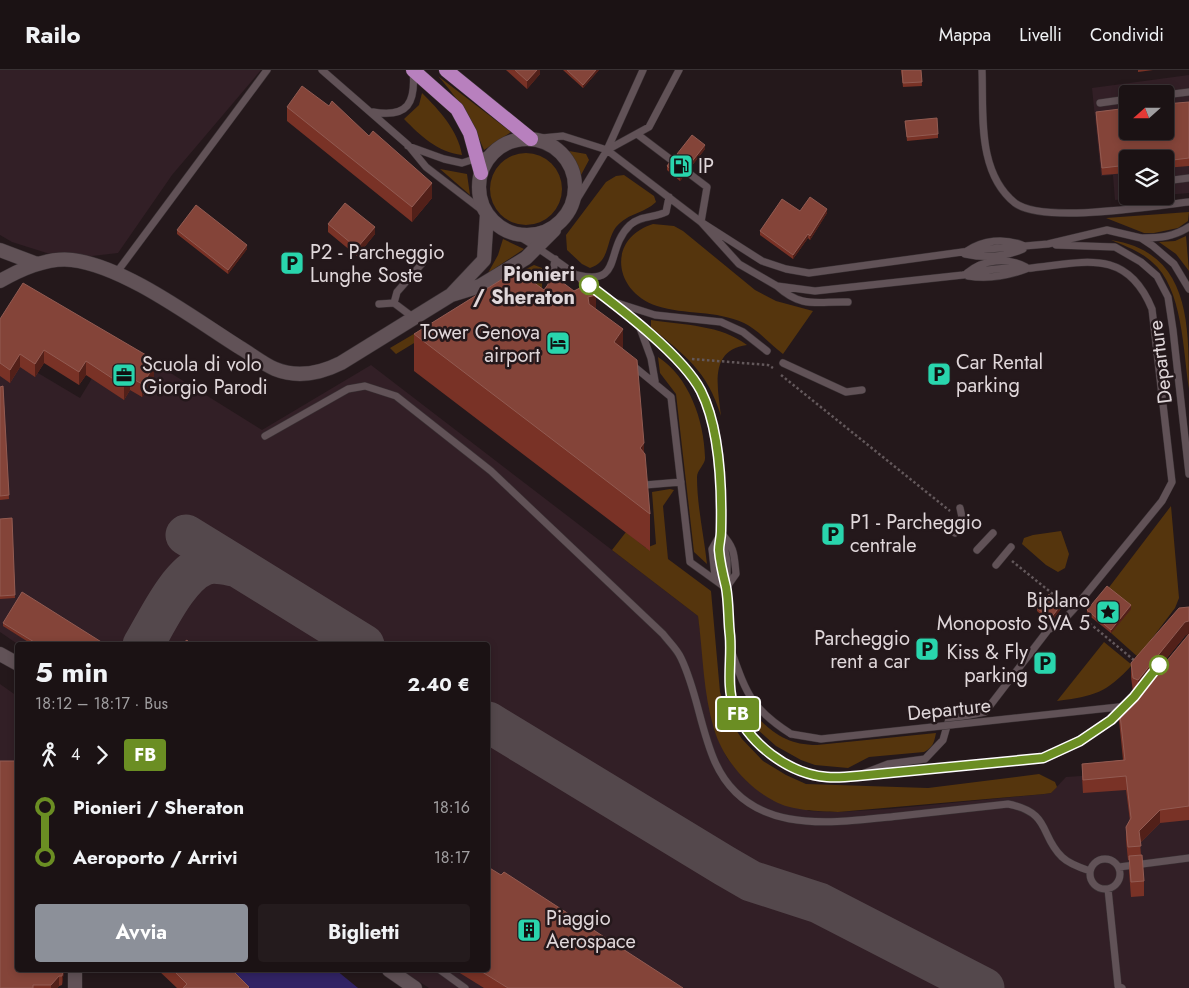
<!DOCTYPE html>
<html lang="it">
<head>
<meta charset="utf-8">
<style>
  :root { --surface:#1b1214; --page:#241b1d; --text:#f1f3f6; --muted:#a09ea0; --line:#393234; --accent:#8c9099 }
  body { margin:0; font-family:Jost,sans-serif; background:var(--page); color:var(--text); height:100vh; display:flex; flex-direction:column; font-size:19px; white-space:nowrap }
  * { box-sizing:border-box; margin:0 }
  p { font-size:16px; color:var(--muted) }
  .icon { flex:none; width:28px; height:28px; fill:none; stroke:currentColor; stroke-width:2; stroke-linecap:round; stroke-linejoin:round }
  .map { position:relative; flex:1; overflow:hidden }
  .side { position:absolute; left:15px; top:572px; width:475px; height:330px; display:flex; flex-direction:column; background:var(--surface); border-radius:5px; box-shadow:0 2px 8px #0003,0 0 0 1px var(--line) }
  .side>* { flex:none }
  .badge { padding:0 10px; border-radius:4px; font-size:18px; line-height:32px }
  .needle { width:32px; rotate:249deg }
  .tools { position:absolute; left:1119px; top:15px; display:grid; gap:10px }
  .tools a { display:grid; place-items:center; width:55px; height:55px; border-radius:5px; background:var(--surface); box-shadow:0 2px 8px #0003,0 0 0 1px var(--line); font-size:25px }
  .map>.badge { position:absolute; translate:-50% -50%; box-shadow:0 0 0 2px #fff }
  .legs { display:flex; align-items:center; gap:8px; height:55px; padding:0 20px; font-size:16px }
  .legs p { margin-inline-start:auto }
  .overview { display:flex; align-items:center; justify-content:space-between; height:85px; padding:0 20px }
  h1 { font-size:28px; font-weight:700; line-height:38px }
  .cta { display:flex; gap:10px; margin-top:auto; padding:10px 20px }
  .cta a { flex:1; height:58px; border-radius:5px; background:var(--accent); color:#fff; font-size:20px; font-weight:700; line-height:58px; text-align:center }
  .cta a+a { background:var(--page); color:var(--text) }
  ul { padding:0 20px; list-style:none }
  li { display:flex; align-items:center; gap:18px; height:50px; font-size:19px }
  li i { display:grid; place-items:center; width:8px; height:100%; margin:0 6px; background:currentColor }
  li i::after { content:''; width:12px; height:12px; margin:-6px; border:4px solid; border-radius:50%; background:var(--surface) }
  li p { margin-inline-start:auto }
  li:first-child i { background:linear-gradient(#0000 50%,currentColor 0) }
  li:last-child i { background:linear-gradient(currentColor 50%,#0000 0) }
  header { display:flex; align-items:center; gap:30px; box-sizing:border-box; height:70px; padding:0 25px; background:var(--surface); border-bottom:1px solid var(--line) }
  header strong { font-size:24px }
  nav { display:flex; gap:28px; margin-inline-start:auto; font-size:18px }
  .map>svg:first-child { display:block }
  .built { fill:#321f26; fill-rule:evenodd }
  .green { fill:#55350d }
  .water { fill:#312364 }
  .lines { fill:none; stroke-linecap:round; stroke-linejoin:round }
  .taxiway { stroke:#54484c; stroke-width:41 }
  .service-casing { stroke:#3b3235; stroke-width:8 }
  .minor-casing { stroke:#3b3235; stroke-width:15 }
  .tertiary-casing { stroke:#3b3235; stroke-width:15 }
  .trunk-casing { stroke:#3b3235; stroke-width:15 }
  .path { stroke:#63585b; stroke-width:2.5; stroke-dasharray:2.5 2.5; stroke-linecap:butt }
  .service { stroke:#615257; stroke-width:7 }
  .minor { stroke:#615257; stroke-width:14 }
  .tertiary { stroke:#615257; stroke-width:14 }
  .trunk { stroke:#b880be; stroke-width:14 }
  .service-bridge-casing { stroke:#3b3235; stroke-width:8; stroke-linecap:butt }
  .service-bridge { stroke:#615257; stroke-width:7 }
  .wall { fill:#793226 }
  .shaded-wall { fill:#522019 }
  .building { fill:#844439; stroke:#925b52 }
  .line-1-casing { stroke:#fff; stroke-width:11 }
  .line-1 { stroke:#6b8e23; stroke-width:8 }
  .stop-1-dot { fill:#fff; stroke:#6b8e23; stroke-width:2.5 }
  .labels { text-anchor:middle; stroke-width:5; stroke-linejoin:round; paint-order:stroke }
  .poi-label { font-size:20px; fill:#e0d7da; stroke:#24181b; text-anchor:start }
  .stop-label { font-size:20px; font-weight:bold; fill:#e0d7da; stroke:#24181b; text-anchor:end }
  .street-label { font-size:20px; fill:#e0d7da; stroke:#24181b }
</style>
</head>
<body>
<header>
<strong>Railo</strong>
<nav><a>Mappa</a><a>Livelli</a><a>Condividi</a></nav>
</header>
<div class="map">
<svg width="1189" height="918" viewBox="0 0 1189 918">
  <rect width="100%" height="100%" fill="#24181b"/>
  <!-- built -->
  <path class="built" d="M0,0H261L172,105L118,183L92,186L50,184L12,172L0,165Z
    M1189,5V123L1165,125V89H1128V126H1155L1115,130L1113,105L1101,106L1092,18ZM1128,24H1165V61H1128Z
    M0,254L38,303L80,328L116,269L262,360L371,295L698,546L714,660L727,688L747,711L809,741L838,742L889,739L1044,724L1051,723L1066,707L1125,703L1189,621V918H429L401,900H488V575H19L0,562Z
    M0,614L17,626L18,900L0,918Z"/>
  <!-- green -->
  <path class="green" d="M438,6L511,62L484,80C472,50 460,31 438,6Z
    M422,23C439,40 458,60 462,85C437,82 421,66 404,49L419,35Z
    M569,81L586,84L589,90L581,105Z
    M490 119a36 36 0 1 1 72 0a36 36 0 1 1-72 0Z
    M440,99L467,104L470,125Z
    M624,105L654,126L656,132C644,144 625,143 614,160C606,174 609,192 590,198L582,194L567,180L566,165L606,112L616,106Z
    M1189,142L1188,151L1178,158L1154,163H1144L1106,148Z
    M653,154L674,156L683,161L755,220L776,231L813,241L783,284C770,274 757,259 744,253C716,240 685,245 657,236C614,222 606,169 653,154Z
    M1186,166L1189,201L1176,184L1159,172L1175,171Z
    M503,169L524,179L488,203L498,185Z
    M1111,170C1189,182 1189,251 1189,319C1183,281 1183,218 1152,192C1140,181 1125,176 1111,170Z
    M534,195L542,198V223L514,205Z
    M497,215L490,227L396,284L390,278Z
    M651,250C684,255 721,255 747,275C708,280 718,318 721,346C707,300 686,287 651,257Z
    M658,287C689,307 704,350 705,387C706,394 697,400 697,407C697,436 704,466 707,494L694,482L676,324L660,303Z
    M670,419L674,420L663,436L668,489L711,521L720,622L727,646L742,669L763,691L786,705L806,714L928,718L1039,704L1055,712L1057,717L1051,723L1044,724L838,742C818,741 792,741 774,731C747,717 723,689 714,659C703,623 703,583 698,546L612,480L626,462L646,478L656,474L652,422Z
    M1171,436L1179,528L1175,538L1138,587L1111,563L1131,539L1107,520Z
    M1061,461L1069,484L1065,498L1058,502L1046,495L1022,474L1024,468L1033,465Z
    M1104,572L1132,595C1106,623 1095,626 1057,631Z
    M742,631C765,656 781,675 817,675L936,663C934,673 933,677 924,682L869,687L848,698L815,695L801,690L776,676L758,660Z"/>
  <!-- water -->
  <path class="water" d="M231,900H336L358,918H250Z"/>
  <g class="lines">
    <!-- taxiway -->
    <path class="taxiway" d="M238,497L364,575
      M143,575C157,552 178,505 204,495C215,491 227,495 238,497L186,465
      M488,652L725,796L751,811L819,833L984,918"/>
    <!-- service casing -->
    <g class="service-casing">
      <path id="service" d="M322,0L408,75L426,97L487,144
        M982,0C983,27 981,58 987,84C991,102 1000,121 1015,133C1043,154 1153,136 1189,132
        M1165,25L1189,22
        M1100,33L1128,29
        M373,42C408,48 416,33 413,0
        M637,64L707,117L701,152
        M531,69L563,66L607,80L701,152L762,191L786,199L809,203L977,180L1048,174L1107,160L1141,168L1153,176L1174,194L1189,219
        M408,76L444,89L462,93L493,83
        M607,80L649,57L679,0
        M1165,111L1189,108
        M1123,116L1128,115
        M571,139L607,80L643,0
        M701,152L739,194L777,216L815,221L963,205C979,201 996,198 1013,198C1019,197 1026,199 1032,198C1085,192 1127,178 1152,239L1172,412L1162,431L1073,540L1061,553L1048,560L985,642L949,649L943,670L925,689L888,694L857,706
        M517,165C565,194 610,230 652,268C670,284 689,299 701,320C721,358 721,418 721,461C721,467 719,474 719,480C720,493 723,505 726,517C729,533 728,550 730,566C732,589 726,615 734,637C748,673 788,704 827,707C836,708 847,707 857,706L1043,688L1080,671L1111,650L1134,627
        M1142,168C1160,168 1173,167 1189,157
        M1056,175L1115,177L1141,192L1157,206L1168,227L1173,260L1189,404
        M967,181C983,170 1004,168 1022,175
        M965,184C984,188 1005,187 1023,179
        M117,202L267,0
        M967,203C984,189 1007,187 1026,197
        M577,205C624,216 604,180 630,155C641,145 655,148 666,142L669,127
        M968,206C987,209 1007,206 1026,199
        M551,216L555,189
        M777,216C802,239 817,231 848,232
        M614,232L655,245L721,252L743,262L767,281
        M394,233L414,248
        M379,234L394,233L397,222L426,189
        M640,258L651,288L655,311
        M783,293L846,322L862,320
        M631,294L671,327L690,492L726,518
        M265,366L348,319L365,316L396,326L491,401L663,564C669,572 677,579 681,588C697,621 700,658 715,692C749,767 832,753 899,746C935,742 972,738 1008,734C1052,743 1039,765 1062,787C1069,794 1081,798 1090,801
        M645,415L681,412
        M721,463C735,478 734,484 736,504L726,518
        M955,463L963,452L960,438
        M722,465L727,491V514
        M977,480L993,463
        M996,495L1011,477
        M719,511L715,506L712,479L720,465
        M732,583C747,625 752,639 791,664
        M1090 804a15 15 0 1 1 30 0a15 15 0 1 1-30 0Z
        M1119,797L1189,788
        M1108,819L1118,916L1122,918
        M440,900L465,918"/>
    </g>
    <!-- minor casing -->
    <g class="minor-casing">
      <path id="minor" d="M389,900L415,918"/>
    </g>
    <!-- tertiary casing -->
    <g class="tertiary-casing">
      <path id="tertiary" d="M479 117a48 48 0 1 1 96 0a48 48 0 1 1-96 0Z
        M0,180L37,194
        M0,211C21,199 47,187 72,190C124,196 193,248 239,277C251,284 263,294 275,299C297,308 321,303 341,293L451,225L484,190L487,144
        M451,225L480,216L526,188L554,160
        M0,584L18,594
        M75,918V900"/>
    </g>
    <!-- trunk casing -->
    <g class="trunk-casing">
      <path id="trunk" d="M413,0L457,39L470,63L481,103
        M446,0L531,69"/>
    </g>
    <!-- path -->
    <path class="path" d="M692,289L768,295L773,298
      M781,305L950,441
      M1012,491L1064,533
      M1082,547L1135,591"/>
    <!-- service -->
    <use href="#service" class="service"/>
    <!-- minor -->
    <use href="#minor" class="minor"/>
    <!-- tertiary -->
    <use href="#tertiary" class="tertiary"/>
    <!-- trunk -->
    <use href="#trunk" class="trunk"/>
    <!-- service-bridge casing -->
    <g class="service-bridge-casing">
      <path id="service-bridge" d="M791,664L821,669L1128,636"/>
    </g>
    <!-- service-bridge -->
    <use href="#service-bridge" class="service-bridge"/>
  </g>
  <!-- wall -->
  <path class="wall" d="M506,0H540V4L527,19Z
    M563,0H599L583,18Z
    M901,0H921L922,16L903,17Z
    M1138,0H1153L1138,2Z
    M1189,32V96L1165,98V89H1128V103L1102,105L1096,49V42Z
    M287,37L432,128L412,152L287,51Z
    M905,51L938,64V68L907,71Z
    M705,79L690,98L677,88V84Z
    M667,96L684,106L680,111L667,100Z
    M800,141L827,143L810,170L808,168L793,189L760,165V161Z
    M328,154L375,164L357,186L328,162Z
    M177,160L247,179L228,204L177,164Z
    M579,211L596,239L623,279L644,383L650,444V481L414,301V264L544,220L574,221L579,218Z
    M0,249L146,292L154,310L142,327L130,320L124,330L86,305L79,315L44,293L35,307L20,297L10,313L0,306Z
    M3,316L9,429L0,430V317Z
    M12,448L15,528L0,529V449Z
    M1037,538L1061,539L1050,553L1037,541Z
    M1131,539L1111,563L1087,544V540Z
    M3,553L103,575H33L3,556Z
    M1189,564V750L1160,753L1140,773L1141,785L1144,811V826L1131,827L1129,801V790H1128L1126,770V757L1130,751L1126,720L1083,723L1082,707V694L1123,690L1119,650V636L1137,629V624L1142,621Z
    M1185,566L1138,623L1133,622L1131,607V593Z
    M18,900H64L62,915L59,916L57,918H0Z
    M158,900H232L249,918H177Z
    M455,900H488L683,918H484Z"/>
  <!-- shaded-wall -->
  <path class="shaded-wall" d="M537,0H540V4L527,19V11Z
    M596,0H599L583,18V15Z
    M705,75V79L690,98V94Z
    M684,102V106L680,111V107Z
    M432,113V128L412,152V137Z
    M827,139V143L810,170V166Z
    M375,157V164L357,186V178Z
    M808,164V168L793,189V185Z
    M247,175V179L228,204V200Z
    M596,225V261L588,263V227Z
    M623,259V296L614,272Z
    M44,280V293L35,307V294Z
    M20,284V297L10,313V300Z
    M146,285V299L143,290Z
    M86,291V305L79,315V302Z
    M154,297V310L142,327V314Z
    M130,307V320L124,330V316Z
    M644,373V410L640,378Z
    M1061,535V539L1050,553V549Z
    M1131,535V539L1111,563V560Z
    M1189,551V564L1185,566L1138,623V610L1185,552Z
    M1160,740V753L1139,774V761Z
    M63,900H64L62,915V906Z
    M59,906V916L57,918H51V915Z"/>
  <!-- building -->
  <path class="building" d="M515,0H537L527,11Z
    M567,0H596L583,15Z
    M902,0H921L922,12L903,13Z
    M302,16L329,36L332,31L369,66L373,61L432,113L412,137L287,37Z
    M1189,32V88L1165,91V89H1128V95L1102,98L1096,42L1128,38V61H1165V34Z
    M937,48L938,64L907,67L905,51Z
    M692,65L705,75L690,94L677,84Z
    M670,92L684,102L680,107L667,96Z
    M810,127L827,139L810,166L808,164L793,185L760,161L782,129L800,141Z
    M345,133L375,157L357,178L328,154Z
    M196,135L247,175L228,200L177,160Z
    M517,200L544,220L554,206L574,221L580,218L579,211L596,225L588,227L589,234L623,259L614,272L637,290L644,373L640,378L645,384L650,444L414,264Z
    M23,213L146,285L143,290L154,297L142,314L130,307L124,316L86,291L79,302L44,280L35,294L20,284L10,300L0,293V249Z
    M3,316L9,425L0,426V317Z
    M12,448L15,525L0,526V449Z
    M1107,516L1131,535L1111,560L1087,540Z
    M22,522L103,573L102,575H39L3,553Z
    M1049,524L1061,535L1050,549L1037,538Z
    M1189,537V551L1185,552L1138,610L1133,608L1131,593L1179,538Z
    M1189,564V736L1160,740L1139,761L1141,776L1128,777L1126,757L1131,748L1126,706L1083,710L1082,694L1125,690L1119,636L1125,630L1138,629L1137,624L1142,621Z
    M187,570L190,575H180Z
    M0,691H18V900H63L62,906H59L51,915H33V918H0Z
    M1142,785L1144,811L1131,812L1129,786Z
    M488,797L501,805L504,802L683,918H508L479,900H488Z
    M173,900H232L249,917L248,918H183L187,914Z"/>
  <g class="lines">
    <!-- line-1 casing -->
    <g class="line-1-casing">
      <path id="line-1" d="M589,215C621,239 683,286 701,321C720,359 722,418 721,461C721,468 719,474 719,480C720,493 723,505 726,517C729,533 728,550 730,566C732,589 726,615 734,637C748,673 788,704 827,707C836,708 847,707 857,706L1043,688L1080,671L1111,650L1134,627L1159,595"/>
    </g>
    <!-- line-1 -->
    <use href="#line-1" class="line-1"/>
  </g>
  <!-- icons -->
  <defs>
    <g id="fuel-square" transform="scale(1.25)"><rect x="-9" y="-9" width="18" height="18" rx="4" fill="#29d5ad" stroke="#24181b"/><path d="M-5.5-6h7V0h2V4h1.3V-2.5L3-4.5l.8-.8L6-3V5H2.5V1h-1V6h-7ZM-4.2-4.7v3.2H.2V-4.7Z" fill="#111"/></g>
    <g id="parking-square" transform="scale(1.25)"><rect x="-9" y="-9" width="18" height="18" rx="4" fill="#29d5ad" stroke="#24181b"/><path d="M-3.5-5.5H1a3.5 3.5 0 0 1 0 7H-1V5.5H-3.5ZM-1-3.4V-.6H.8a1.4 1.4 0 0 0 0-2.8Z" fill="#111"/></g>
    <g id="hotel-square" transform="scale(1.25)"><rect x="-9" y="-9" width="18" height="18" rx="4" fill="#29d5ad" stroke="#24181b"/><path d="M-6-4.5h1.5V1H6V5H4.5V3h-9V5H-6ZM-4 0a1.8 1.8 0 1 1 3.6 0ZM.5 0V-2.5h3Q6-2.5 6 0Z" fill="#111"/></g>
    <g id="office-square" transform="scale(1.25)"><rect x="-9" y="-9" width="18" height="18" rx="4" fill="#29d5ad" stroke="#24181b"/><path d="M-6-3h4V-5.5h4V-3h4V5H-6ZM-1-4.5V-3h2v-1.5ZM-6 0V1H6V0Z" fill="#111"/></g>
    <g id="sight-square" transform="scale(1.25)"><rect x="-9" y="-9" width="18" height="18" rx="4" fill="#29d5ad" stroke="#24181b"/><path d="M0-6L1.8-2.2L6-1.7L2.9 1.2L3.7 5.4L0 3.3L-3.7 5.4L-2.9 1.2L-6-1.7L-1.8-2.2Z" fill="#111"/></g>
    <g id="building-square" transform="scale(1.25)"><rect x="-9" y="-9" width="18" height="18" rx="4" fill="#29d5ad" stroke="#24181b"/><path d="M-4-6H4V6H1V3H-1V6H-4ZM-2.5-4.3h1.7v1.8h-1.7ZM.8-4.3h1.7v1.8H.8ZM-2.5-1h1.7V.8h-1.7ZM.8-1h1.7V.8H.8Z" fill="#111"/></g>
  </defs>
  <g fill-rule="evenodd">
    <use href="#fuel-square" x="681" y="96"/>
    <use href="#parking-square" x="292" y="193"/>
    <use href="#hotel-square" x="558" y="273"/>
    <use href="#parking-square" x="939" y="304"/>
    <use href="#office-square" x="124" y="305"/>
    <use href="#parking-square" x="833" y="464"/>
    <use href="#sight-square" x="1108" y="542"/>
    <use href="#parking-square" x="927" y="579"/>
    <use href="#parking-square" x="1045" y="593"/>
    <use href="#building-square" x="529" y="860"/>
  </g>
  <!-- markers -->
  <g class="stop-1-dot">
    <circle cx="589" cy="215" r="9"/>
    <circle cx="1159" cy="595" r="9"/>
  </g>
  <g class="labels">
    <!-- poi labels -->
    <g class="poi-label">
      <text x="698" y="103">IP</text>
      <text x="310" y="189">P2 - Parcheggio<tspan x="310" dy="23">Lunghe Soste</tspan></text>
      <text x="540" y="269" text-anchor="end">Tower Genova<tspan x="540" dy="23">airport</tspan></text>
      <text x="956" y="299">Car Rental<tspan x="956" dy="23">parking</tspan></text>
      <text x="142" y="301">Scuola di volo<tspan x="142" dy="23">Giorgio Parodi</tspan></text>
      <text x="850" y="459">P1 - Parcheggio<tspan x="850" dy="23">centrale</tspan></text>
      <text x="1090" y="537" text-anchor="end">Biplano<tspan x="1090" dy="23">Monoposto SVA 5</tspan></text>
      <text x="910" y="575" text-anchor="end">Parcheggio<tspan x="910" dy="23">rent a car</tspan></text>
      <text x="1028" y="589" text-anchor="end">Kiss &amp; Fly<tspan x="1028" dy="23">parking</tspan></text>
      <text x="546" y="855">Piaggio<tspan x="546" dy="23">Aerospace</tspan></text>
    </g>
    <!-- stop labels -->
    <g class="stop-label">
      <text x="575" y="211">Pionieri<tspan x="575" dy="23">/ Sheraton</tspan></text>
    </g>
    <!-- street labels -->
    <g class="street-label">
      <text transform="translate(1160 292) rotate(-97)" y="7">Departure</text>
      <text transform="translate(949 639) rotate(-6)" y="7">Departure</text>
    </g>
  </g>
</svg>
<div class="tools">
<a><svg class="needle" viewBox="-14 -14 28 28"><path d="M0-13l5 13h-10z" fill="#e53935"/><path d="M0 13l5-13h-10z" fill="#a09ea0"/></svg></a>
<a><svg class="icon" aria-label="layers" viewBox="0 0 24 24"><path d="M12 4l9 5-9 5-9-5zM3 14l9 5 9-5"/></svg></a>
</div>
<b class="badge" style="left:738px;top:644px;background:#6b8e23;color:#fff">FB</b>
<section class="side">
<div class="overview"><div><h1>5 min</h1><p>18:12 – 18:17 · Bus</p></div><b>2.40 €</b></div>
<div class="legs"><svg class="icon" aria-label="walk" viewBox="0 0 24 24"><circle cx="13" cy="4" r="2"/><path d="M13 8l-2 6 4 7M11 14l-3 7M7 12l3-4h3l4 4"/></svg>4<svg class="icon" aria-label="forward" viewBox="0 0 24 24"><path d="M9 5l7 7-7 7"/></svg><b class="badge" style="background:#6b8e23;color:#fff">FB</b></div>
<ul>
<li><i style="color:#6b8e23"></i><b>Pionieri / Sheraton</b><p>18:16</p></li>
<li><i style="color:#6b8e23"></i><b>Aeroporto / Arrivi</b><p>18:17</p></li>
</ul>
<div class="cta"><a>Avvia</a><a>Biglietti</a></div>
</section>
</div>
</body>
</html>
